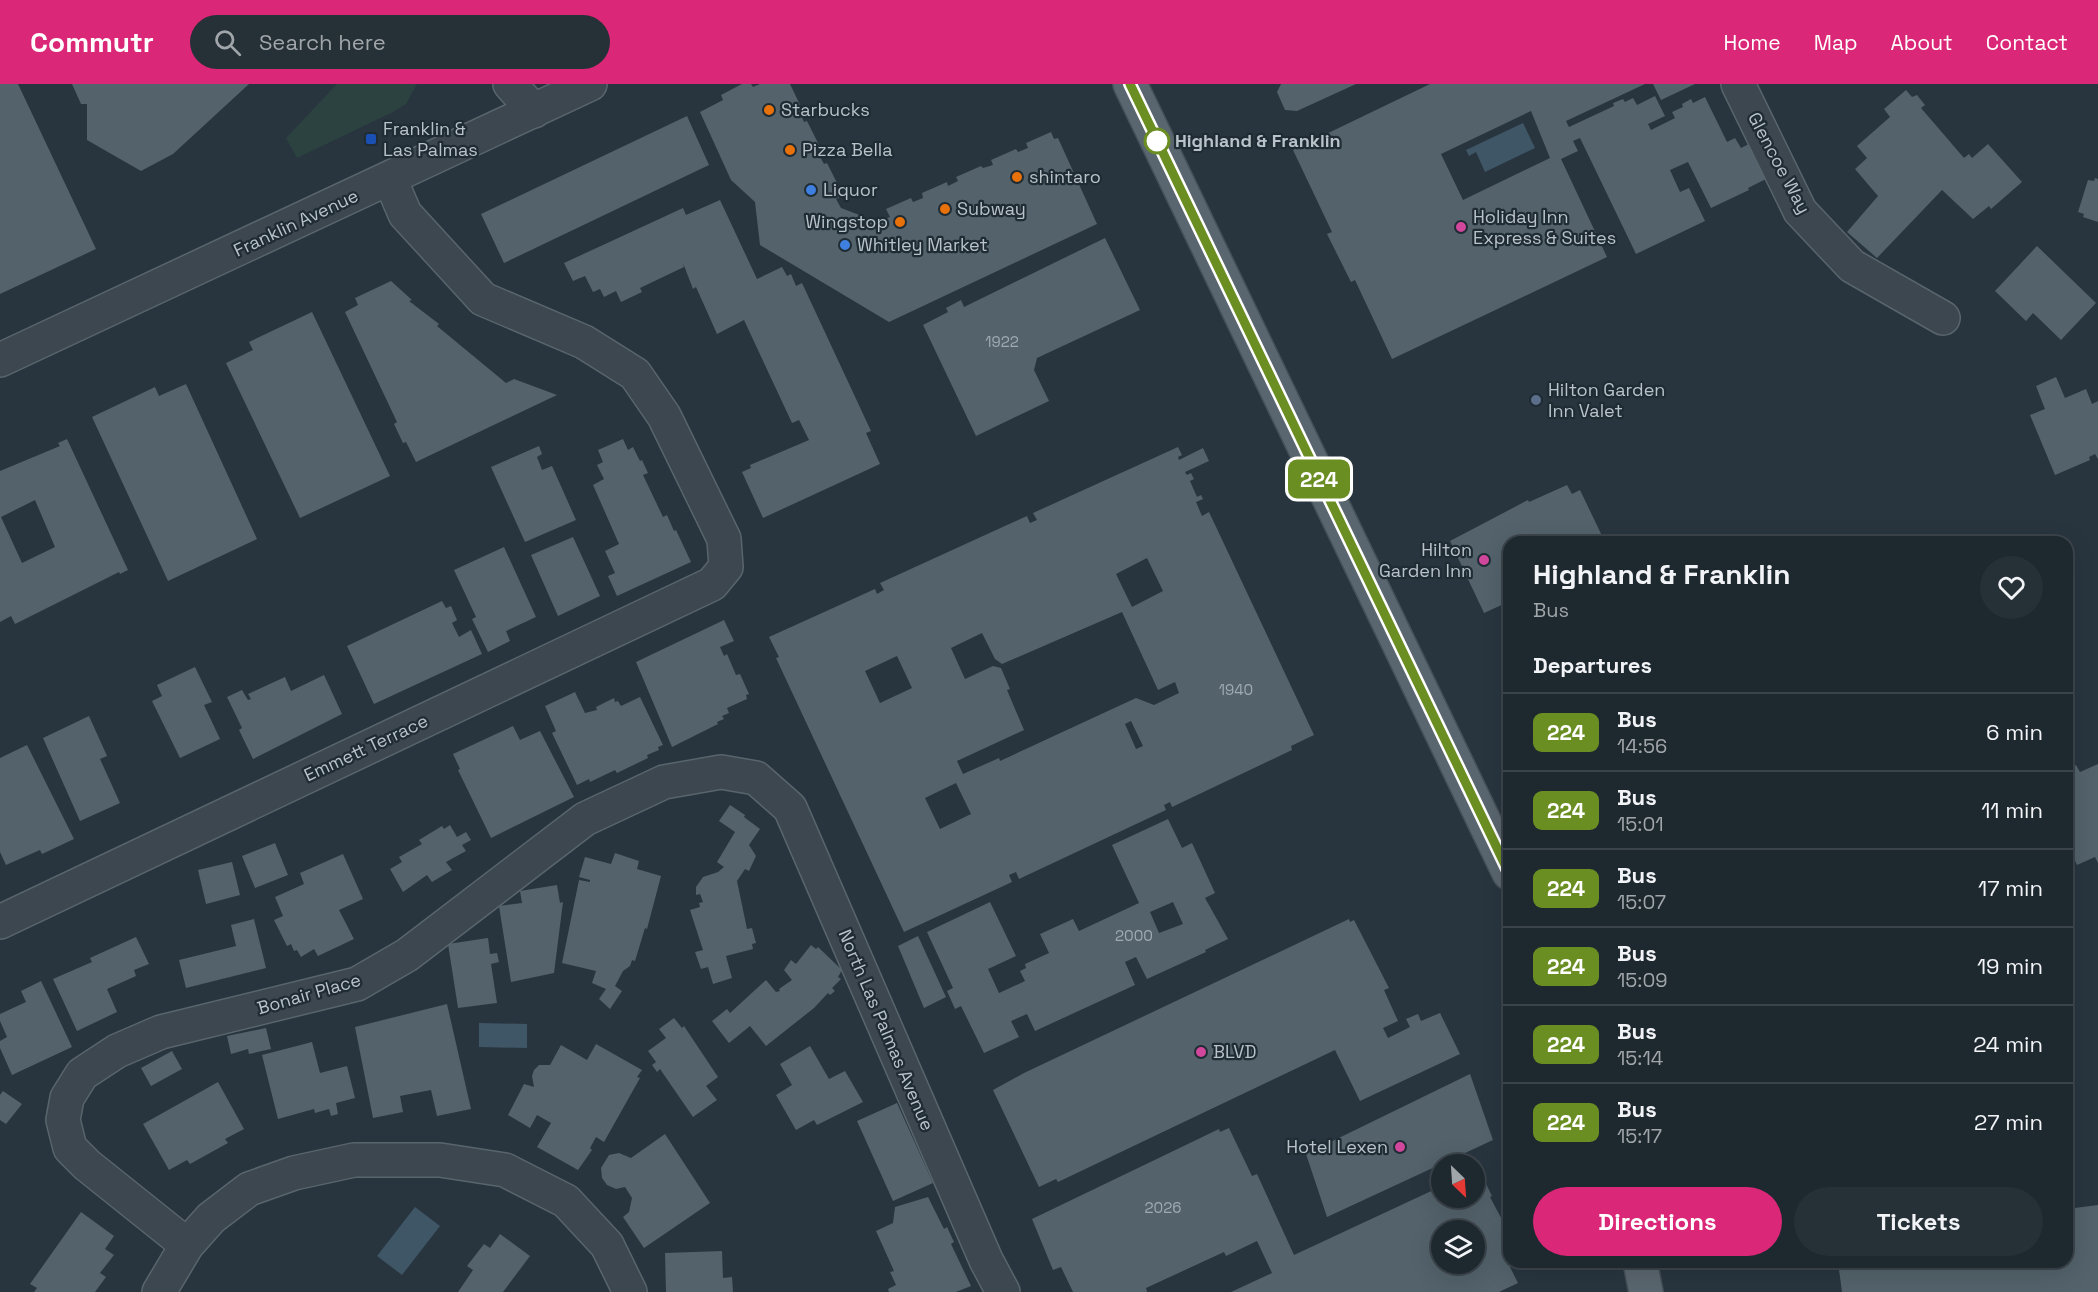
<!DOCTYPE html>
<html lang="en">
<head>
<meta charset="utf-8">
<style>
  :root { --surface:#1e282f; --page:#263037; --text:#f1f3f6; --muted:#a1a6aa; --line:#3c444b; --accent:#db2777 }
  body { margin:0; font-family:"Space Grotesk",sans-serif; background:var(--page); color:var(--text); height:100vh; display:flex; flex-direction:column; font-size:22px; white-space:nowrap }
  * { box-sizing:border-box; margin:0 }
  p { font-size:20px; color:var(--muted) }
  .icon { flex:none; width:33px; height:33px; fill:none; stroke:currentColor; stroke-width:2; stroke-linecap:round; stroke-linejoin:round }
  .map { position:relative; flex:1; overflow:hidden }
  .side { position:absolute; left:1503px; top:452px; width:570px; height:732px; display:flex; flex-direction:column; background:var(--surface); border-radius:18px; box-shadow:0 6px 24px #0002,0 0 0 2px var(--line) }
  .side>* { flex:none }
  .badge { padding:0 12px; border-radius:9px; font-size:21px; line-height:39px }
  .needle { width:39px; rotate:155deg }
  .controls { position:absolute; left:1431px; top:1070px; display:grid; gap:12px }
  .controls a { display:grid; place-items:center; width:54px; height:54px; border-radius:50%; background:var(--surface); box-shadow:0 6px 24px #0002,0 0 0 2px var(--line); font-size:30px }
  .map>.badge { position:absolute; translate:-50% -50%; box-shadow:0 0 0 3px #fff }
  h2 { padding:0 30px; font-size:22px; line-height:54px }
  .round { display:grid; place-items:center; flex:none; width:63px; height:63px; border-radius:32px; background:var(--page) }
  .summary { display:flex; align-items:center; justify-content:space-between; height:102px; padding:0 30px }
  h1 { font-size:28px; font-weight:700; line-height:45px }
  .primary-button { display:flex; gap:12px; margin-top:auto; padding:12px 30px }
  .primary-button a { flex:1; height:69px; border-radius:36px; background:var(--accent); color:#fff; font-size:24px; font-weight:700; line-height:69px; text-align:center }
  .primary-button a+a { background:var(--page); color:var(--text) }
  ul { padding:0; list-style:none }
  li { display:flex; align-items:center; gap:18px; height:78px; padding:0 30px; border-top:2px solid var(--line) }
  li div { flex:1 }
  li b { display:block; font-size:22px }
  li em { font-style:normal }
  li .badge { min-width:66px; font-weight:700; text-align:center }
  header { display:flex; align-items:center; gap:36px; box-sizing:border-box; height:84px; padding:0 30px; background:var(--accent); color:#fff }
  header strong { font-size:28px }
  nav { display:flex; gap:33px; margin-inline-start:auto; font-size:21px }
  .search { width:420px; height:54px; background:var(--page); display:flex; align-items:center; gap:15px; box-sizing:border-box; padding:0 21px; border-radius:33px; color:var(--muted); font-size:22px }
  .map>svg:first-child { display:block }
  .green { fill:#2b4240 }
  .water { fill:#3f5666 }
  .building { fill:#53626b; fill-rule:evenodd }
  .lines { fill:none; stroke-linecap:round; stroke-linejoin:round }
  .minor-casing { stroke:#59656c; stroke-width:36 }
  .tertiary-casing { stroke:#59656c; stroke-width:36 }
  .primary-casing { stroke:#455058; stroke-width:36 }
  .minor { stroke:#3c474f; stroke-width:33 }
  .tertiary { stroke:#3c474f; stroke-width:33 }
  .primary { stroke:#5a666f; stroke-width:33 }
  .line-casing { stroke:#fff; stroke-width:14 }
  .line { stroke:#6b8e23; stroke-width:9 }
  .food-dot { fill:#e8710a; stroke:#202c34; stroke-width:2 }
  .transit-dot { fill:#1a4fb4; stroke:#202c34; stroke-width:2 }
  .stop-dot { fill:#fff; stroke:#6b8e23; stroke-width:3 }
  .shop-dot { fill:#3f7fe0; stroke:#202c34; stroke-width:2 }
  .hotel-dot { fill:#d1479c; stroke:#202c34; stroke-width:2 }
  .service-dot { fill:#5c6f8a; stroke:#202c34; stroke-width:2 }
  .labels { text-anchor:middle; stroke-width:4.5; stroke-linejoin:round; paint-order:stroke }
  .number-label { font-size:15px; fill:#9faab2 }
  .poi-label { font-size:18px; fill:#b8c2c9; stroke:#202c34; text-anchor:start }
  .stop-label { font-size:18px; font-weight:bold; fill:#b8c2c9; stroke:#202c34; text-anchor:start }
  .street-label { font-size:18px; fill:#b8c2c9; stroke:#202c34 }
</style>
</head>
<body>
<header>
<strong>Commutr</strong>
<div class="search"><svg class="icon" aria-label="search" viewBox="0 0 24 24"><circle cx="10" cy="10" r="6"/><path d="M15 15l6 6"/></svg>Search here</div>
<nav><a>Home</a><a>Map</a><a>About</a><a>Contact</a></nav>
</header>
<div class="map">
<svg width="2098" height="1208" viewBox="0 0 2098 1208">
  <rect width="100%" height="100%" fill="#28353f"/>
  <!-- green -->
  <path class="green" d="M337,0H417L406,20L393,28L297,74L286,54Z"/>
  <!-- water -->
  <path class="water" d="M1523,39L1535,64L1485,88L1476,68L1469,72L1466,66Z
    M479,939L527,940V964L479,963Z
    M415,1123L440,1142L402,1191L377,1172Z"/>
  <!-- building -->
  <path class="building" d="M0,0H18L96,165L0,210Z
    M72,0H249L173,70L141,87L87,56V20H81Z
    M742,0H751L753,3L760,0H790L803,27L800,29L804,38L807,37L823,69L819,71L824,80L827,79L843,111L836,115L841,124L878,138L890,133L886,125L911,114L913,118L923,114L922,109L947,98L948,102L958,97L956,93L981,82L983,84L993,81L991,76L1016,65L1018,68L1028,64L1026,59L1051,48L1054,55L1058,54L1097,140L889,238L760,161L755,118L731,96L700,28L723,16L721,11Z
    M1281,0H1356L1297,27L1285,26L1277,8Z
    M1430,0H1645L1566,37L1569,43L1614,22L1613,19L1623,15L1625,18L1633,14L1637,21L1655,12L1665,32L1648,40L1651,46L1675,34L1672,28L1683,23L1682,20L1691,15L1693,19L1705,13L1727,58L1735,54L1741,64L1757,56L1774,91L1748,104L1749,106L1711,124L1688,78L1670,86L1680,108L1689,104L1705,137L1636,170L1580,54L1573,57L1578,67L1561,75L1607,173L1392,275L1355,196L1351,198L1327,150L1332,148L1293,66ZM1531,27L1550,74L1463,116L1441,70Z
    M1653,0H1695L1661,16Z
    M1906,6L1912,13L1917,11L1925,21L1921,24L1964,74L1969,70L1972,74L1988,60L2022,98L1991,125L1989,122L1973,135L1942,106L1877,174L1847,148L1878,112L1855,85L1867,74L1857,62L1890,33L1884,25Z
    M687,32L709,81L504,179L481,130Z
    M2095,94L2098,95V138L2083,133L2084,130L2078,128L2088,96L2094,97Z
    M720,116L757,195L782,183L787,192L791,190L796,202L802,199L871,347L866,349L880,380L763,434L742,388L751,384L750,381L809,356L799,336L792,339L744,236L717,250L696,203L693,205L683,179L684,183L640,204L642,208L621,218L616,207L604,213L600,205L593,208L585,192L573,197L564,179L683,124L686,131Z
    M1105,154L1140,226L1037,274L1034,286L1049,317L976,352L923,241L948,228L946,224L961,216L964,223Z
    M2037,162L2096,219L2061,256L2033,229L2026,237L1995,207Z
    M391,197L412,216L409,217L439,240L437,242L506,299L514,295L557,311L416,378L406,358L403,359L394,340L397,338L345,228L358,221L355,214Z
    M312,228L390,392L300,434L226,279L253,266L249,258Z
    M2056,293L2065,314L2086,305L2092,320L2098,317V375L2095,370L2089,373L2090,376L2055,391L2030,331L2045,325L2036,302Z
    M186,300L257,455L168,497L92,333L155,303L159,312Z
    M67,355L128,486L120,490L119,488L15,540L11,532L0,538V387L60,362L58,359ZM35,416L55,463L22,479L1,433Z
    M623,355L628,366L633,363L640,377L642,376L648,389L643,391L663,433L667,431L674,447L676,446L691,478L617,512L608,492L615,489L605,467L619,460L593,401L604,395L597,381L603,378L598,366Z
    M539,362L542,370L537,373L542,386L552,382L576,436L525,458L491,383Z
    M1178,363L1182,371L1178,373L1179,376L1203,364L1209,377L1185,388L1187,391L1191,389L1194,395L1190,397L1197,413L1201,411L1203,415L1196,418L1202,432L1209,428L1314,651L1291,662L1292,666L1172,723L1170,718L1164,721L1166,726L1019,795L1016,788L1009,791L1012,798L904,848L776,574L779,573L769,553L875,505L877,510L884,506L880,499L1027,432L1030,439L1037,436L1033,429ZM1147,474L1163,507L1132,523L1116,490ZM1122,528L1158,606L1175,598L1179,609L1154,621L1136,614L1000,677L999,674L963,690L957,677L1024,646L1007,606L1010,605L1001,584L993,582L965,595L951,564L982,549L995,575L1002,580ZM897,572L912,604L880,619L865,587ZM1131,637L1143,662L1136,665L1125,640ZM956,699L971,730L940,745L925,714Z
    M1567,401L1572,410L1580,406L1605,458H1509V525L1506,519L1484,529L1450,457L1528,416L1529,418Z
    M573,453L600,512L558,532L531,471Z
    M504,463L536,533L506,547L510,557L488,568L472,535L476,533L454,486Z
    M442,517L446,524L451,522L457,536L452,539L459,553L471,546L482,570L374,620L347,562Z
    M724,536L734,557L720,563L724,572L727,570L736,591L740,590L749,610L746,611L747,615L727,624L729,629L722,632L724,635L717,638L718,640L672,663L636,578Z
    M195,583L212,618L204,621L220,655L180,674L152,617L162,612L157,601Z
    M324,591L342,630L253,675L239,646L242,644L227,613L242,606L248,616L251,615L248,610L285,593L291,607Z
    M575,608L585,629L597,626L596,623L614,614L615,618L618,617L621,622L640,613L663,661L658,663L659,666L647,671L648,674L617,689L615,686L590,698L589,695L577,701L552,649L556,647L545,622Z
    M89,632L107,672L100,675L120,719L80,737L43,654Z
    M513,642L520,656L540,647L574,713L491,754L458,686L460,685L453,670Z
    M27,661L74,755L42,770L40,766L6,781L0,768V674Z
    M2098,680V779L2095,773L2077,781L2067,760V685L2076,681L2080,688Z
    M730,721L745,731L744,733L760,745L749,761L756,772L749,787L745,785L737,797L747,845L752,844L756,859L752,860L753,865L726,872L732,894L713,900L708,883L701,885L695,868L703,866L690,826L700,823L699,819L703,818L700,810L696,811V803L703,793L718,788L724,783L717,778L735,748L719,737Z
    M1168,735L1182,764L1192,759L1215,809L1205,814L1228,855L1205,866L1206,868L1147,895L1136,873L1125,878L1135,901L1035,947L1027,930L1011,937L1019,953L984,969L961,922L955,925L947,907L953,904L927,848L990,818L1016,872L988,885L999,909L1025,897L1020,887L1026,884L1025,880L1049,869L1040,850L1073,835L1079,847L1139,819L1112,761ZM1173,818L1183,840L1159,849L1150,828Z
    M450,741L457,753L466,748L471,756L462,761L466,767L446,778L452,786L432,798L427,791L403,808L390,785L402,778L399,773L422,760L419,756L442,742L444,745Z
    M275,759L288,791L255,804L242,772Z
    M615,769L639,777L637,785L661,792L647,845L645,844L635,877L632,876L630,882L623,887L615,902L622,907L610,925L599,915L606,905L592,899L596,887L562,879L579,796L590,798V796L579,793L585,773L611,780Z
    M343,770L363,815L339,826L354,855L318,872L314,865L301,873L297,866L294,867L291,860L287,862L274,836L283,832L275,813L304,800L300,789Z
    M232,778L240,811L206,820L198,786Z
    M557,801L560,819L563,818L554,889L511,898L499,822L522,819L520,807Z
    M254,835L266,884L186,904L179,876L236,862L231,841Z
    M1349,835L1350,838L1354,836L1389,904L1384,906L1398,937L1383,944L1388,954L1410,943L1406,935L1418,930L1421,937L1440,929L1460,970L1360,1017L1335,966L1058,1098L1056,1095L1039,1103L993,1006L1024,989Z
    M918,852L946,913L924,924L898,862Z
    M136,853L149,880L134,886L136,892L107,905L117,928L77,947L53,895L92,878L90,874Z
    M488,854L490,870L497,869L499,878L491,880L497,919L458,924L448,860Z
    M811,861L816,865L818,863L842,886L838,893L841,895L832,904L835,907L830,911L828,909L814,924L766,962L750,942L729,959L712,937L727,925L730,929L766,896L776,908L780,907L779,905L792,896L784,886L791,876L796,880Z
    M41,897L72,963L12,991L0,964V957L7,953L0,937V930L26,918L21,907Z
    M447,920L471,1025L437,1032L431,1006L400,1012L403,1028L373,1034L355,943Z
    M674,934L682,944L684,942L718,993L706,1002L717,1016L693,1033L660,985L657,988L652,981L656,978L648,967L666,954L659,945Z
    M266,944L271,965L249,970L248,965L231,970L227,952Z
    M312,958L320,989L347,982L355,1014L336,1019L338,1030L331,1032L329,1025L315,1029L314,1025L278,1035L262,971Z
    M596,960L642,986L637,993L640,994L604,1058L596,1053L590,1064L592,1066L578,1086L537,1063L551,1039L537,1031L530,1044L508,1031L524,1000L534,1003L532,992L534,986L539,981H550L561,961L587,976Z
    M810,962L829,995L845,987L863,1018L817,1041L814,1036L796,1046L776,1011L792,1001L780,980Z
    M172,967L182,985L151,1002L141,984Z
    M1470,990L1493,1056L1327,1133L1306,1070Z
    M218,998L244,1045L225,1055L228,1059L190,1080L187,1076L169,1086L143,1040Z
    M3,1007L22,1020L6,1040L0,1036V1011Z
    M897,1019L933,1099L893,1117L857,1037Z
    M1229,1044L1252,1092L1257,1090L1294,1171L1442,1102V1113H1474V1084L1478,1083L1492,1112L1490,1113L1509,1149L1508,1179L1518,1199L1499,1208H1231L1272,1189L1257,1157L1226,1172L1224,1168L1146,1204L1147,1208H1073L1061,1183L1053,1186L1032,1135L1219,1045L1220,1048ZM1442,1146H1474V1179H1442Z
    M665,1050L710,1119L644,1164L623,1133L629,1128L632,1114L625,1103L616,1105L607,1101L602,1094L601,1084L609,1071L619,1069L631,1074Z
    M928,1113L944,1145L947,1143L954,1158L951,1160L971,1202L956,1208H889L888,1205L896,1201L890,1188L894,1187L876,1147L893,1139L895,1123Z
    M2098,1121V1208H1842L1838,1178H2067V1125Z
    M81,1128L114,1152L105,1165L114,1171L100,1189L106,1193L95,1208H34L37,1204L30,1200Z
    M500,1150L530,1172L503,1208H458L473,1186L467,1182L484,1160L490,1164Z
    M722,1167L723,1194L732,1193L733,1208H666L665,1169Z"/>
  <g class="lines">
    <!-- minor casing -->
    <g class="minor-casing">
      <path id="minor" d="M510,0L534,27
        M1738,0L1800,127L1852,182L1943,234
        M0,838L712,500L726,483L724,455L664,332L635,290L584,258L483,215L405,130L390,95
        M187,1161L87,1081L70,1064L63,1036L67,1014L82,990L117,967L161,948L357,900L407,871L585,735L664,698L721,688L756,694L790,724L986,1176L1003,1208
        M159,1208L187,1161L211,1134L249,1105L294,1089L354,1076H440L505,1086L566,1117L607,1161L630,1208"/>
    </g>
    <!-- tertiary casing -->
    <g class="tertiary-casing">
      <path id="tertiary" d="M0,276L590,0"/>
    </g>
    <!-- primary casing -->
    <g class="primary-casing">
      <path id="primary" d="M1130,0L1509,789
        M1640,1178L1646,1208"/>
    </g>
    <!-- minor -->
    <use href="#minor" class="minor"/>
    <!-- tertiary -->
    <use href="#tertiary" class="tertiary"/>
    <!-- primary -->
    <use href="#primary" class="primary"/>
  </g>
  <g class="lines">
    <!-- line casing -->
    <g class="line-casing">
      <path id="line" d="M1130,0L1509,789"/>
    </g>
    <!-- line -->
    <use href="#line" class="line"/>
  </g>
  <!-- markers -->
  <g class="food-dot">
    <circle cx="769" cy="26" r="6"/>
    <circle cx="790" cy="66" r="6"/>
    <circle cx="1017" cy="93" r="6"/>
    <circle cx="945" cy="125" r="6"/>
    <circle cx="900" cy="138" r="6"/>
  </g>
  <rect class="transit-dot" x="365" y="49" width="12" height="12" rx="3"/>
  <circle class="stop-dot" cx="1157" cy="57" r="12"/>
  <g class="shop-dot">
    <circle cx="811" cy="106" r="6"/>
    <circle cx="845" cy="161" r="6"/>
  </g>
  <g class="hotel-dot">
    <circle cx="1461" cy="143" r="6"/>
    <circle cx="1484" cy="476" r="6"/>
    <circle cx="1201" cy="968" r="6"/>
    <circle cx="1400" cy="1063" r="6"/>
  </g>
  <circle class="service-dot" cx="1536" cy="316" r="6"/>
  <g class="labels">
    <!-- number labels -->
    <g class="number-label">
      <text x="1002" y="263">1922</text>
      <text x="1236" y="611">1940</text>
      <text x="1134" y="857">2000</text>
      <text x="1163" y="1129">2026</text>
    </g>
    <!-- poi labels -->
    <g class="poi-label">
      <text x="781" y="32">Starbucks</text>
      <text x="383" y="51">Franklin &amp;<tspan x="383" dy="21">Las Palmas</tspan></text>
      <text x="802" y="72">Pizza Bella</text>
      <text x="1029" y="99">shintaro</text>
      <text x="823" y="112">Liquor</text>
      <text x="957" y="131">Subway</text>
      <text x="1473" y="139">Holiday Inn<tspan x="1473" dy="21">Express &amp; Suites</tspan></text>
      <text x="888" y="144" text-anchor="end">Wingstop</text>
      <text x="857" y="167">Whitley Market</text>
      <text x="1548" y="312">Hilton Garden<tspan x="1548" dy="21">Inn Valet</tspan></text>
      <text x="1472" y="472" text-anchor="end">Hilton<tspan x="1472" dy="21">Garden Inn</tspan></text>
      <text x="1213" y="974">BLVD</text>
      <text x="1388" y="1069" text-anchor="end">Hotel Lexen</text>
    </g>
    <!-- stop labels -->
    <g class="stop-label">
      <text x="1175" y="63">Highland &amp; Franklin</text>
    </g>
    <!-- street labels -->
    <g class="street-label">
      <text transform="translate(1779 79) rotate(62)" y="6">Glencoe Way</text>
      <text transform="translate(296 139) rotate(-25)" y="6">Franklin Avenue</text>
      <text transform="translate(366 664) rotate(-25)" y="6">Emmett Terrace</text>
      <text transform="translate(309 910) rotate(-16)" y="6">Bonair Place</text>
      <text transform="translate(886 946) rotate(67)" y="6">North Las Palmas Avenue</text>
    </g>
  </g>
</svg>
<div class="controls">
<a><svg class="needle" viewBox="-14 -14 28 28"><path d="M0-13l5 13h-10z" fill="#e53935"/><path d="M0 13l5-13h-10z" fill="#a1a6aa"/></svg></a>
<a><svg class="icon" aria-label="layers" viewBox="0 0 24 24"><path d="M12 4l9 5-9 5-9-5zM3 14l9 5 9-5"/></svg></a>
</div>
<b class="badge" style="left:1319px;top:395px;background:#6b8e23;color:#fff">224</b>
<section class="side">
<div class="summary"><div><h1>Highland &amp; Franklin</h1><p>Bus</p></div><a class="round"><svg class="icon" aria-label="heart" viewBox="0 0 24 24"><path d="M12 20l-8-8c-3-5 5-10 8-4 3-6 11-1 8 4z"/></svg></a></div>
<h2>Departures</h2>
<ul>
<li><span class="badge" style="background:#6b8e23;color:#fff">224</span><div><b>Bus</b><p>14:56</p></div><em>6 min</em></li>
<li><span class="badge" style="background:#6b8e23;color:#fff">224</span><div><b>Bus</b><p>15:01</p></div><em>11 min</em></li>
<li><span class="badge" style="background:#6b8e23;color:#fff">224</span><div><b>Bus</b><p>15:07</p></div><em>17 min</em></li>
<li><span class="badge" style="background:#6b8e23;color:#fff">224</span><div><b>Bus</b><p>15:09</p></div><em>19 min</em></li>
<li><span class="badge" style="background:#6b8e23;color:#fff">224</span><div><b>Bus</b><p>15:14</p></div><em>24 min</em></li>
<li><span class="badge" style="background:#6b8e23;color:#fff">224</span><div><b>Bus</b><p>15:17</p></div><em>27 min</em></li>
</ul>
<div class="primary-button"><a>Directions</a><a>Tickets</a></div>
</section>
</div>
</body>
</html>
